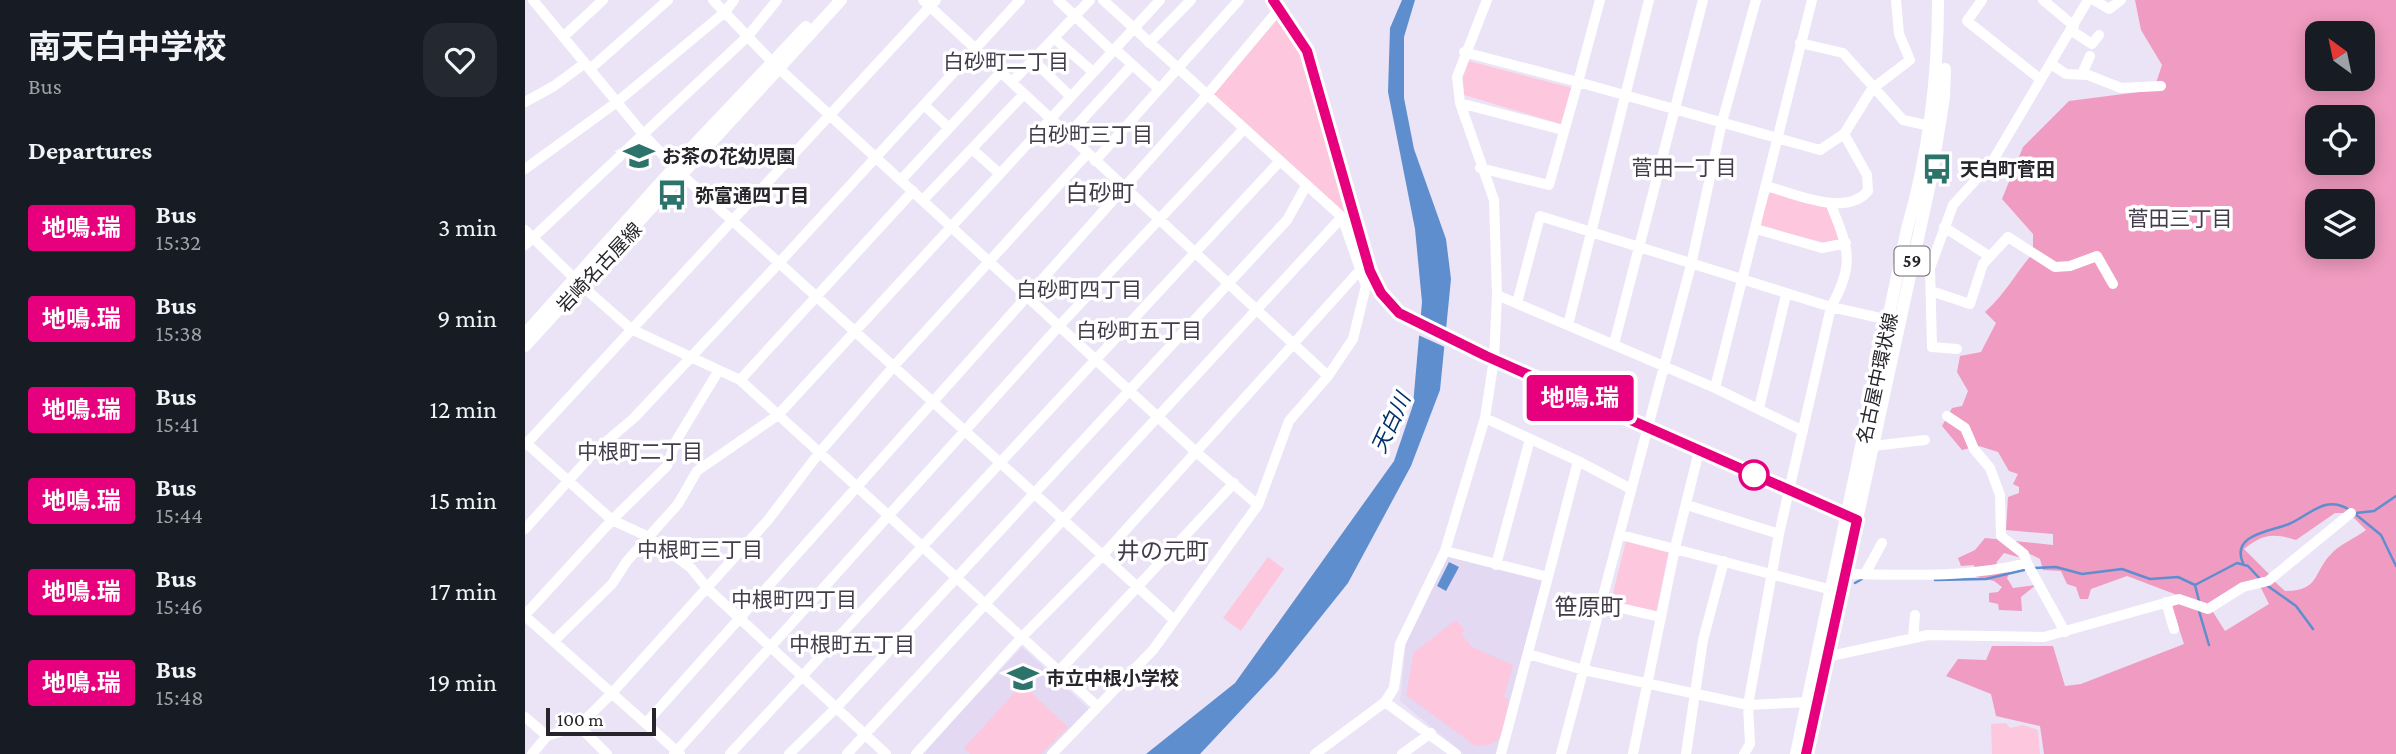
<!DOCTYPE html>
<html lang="en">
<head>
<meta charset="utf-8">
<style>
  :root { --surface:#171b24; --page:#242831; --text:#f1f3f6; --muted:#9ea1a6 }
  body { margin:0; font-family:"Crimson Pro","Noto Sans JP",serif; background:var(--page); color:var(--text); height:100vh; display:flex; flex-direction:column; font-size:26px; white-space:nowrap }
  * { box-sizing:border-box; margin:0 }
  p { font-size:23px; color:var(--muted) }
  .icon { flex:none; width:38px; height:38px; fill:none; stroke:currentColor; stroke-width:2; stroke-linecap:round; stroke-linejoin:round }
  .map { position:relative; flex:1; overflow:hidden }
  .details { display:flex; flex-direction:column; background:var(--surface); width:525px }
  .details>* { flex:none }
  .badge { padding:0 14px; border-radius:5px; font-size:24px; line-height:46px }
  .needle { width:46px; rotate:327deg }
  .fabs { position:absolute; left:1780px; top:21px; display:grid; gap:14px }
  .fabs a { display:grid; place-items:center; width:70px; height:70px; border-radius:14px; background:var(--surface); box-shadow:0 4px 18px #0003; font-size:35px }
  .scale { position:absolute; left:21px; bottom:18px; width:110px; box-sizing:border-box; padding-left:7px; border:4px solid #27242b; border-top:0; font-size:19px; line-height:24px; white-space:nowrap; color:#27242b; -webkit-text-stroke:5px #fff; paint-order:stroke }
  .map>.badge { position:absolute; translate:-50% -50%; box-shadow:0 0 0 4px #fff }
  h2 { padding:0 28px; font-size:26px; line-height:63px }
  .round { display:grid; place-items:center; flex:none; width:74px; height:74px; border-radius:21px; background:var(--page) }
  .head { display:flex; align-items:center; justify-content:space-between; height:119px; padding:0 28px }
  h1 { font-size:33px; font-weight:700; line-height:52px }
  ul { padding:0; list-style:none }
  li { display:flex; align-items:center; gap:21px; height:91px; padding:0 28px }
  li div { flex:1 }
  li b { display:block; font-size:26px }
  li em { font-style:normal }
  li .badge { min-width:77px; font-weight:700; text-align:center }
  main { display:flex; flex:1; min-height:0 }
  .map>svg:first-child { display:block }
  .built { fill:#e3d9f2 }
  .green { fill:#fdc7dd }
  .forest { fill:#f09bc1; fill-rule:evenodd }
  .water { fill:#5f8ecf }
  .pier { fill:#ebe4f6 }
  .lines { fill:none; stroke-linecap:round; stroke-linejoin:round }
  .stream { stroke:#5f8ecf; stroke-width:2.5 }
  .minor { stroke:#fff; stroke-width:10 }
  .major { stroke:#fff; stroke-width:12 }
  .line-casing { stroke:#fff; stroke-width:16 }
  .line { stroke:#e6007e; stroke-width:10 }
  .stop-dot { fill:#fff; stroke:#e6007e; stroke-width:3.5 }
  .labels { text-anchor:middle; stroke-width:7; stroke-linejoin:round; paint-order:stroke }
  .shield { fill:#fff; stroke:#68666b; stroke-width:2 }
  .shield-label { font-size:18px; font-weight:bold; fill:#27242b }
  .poi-label { font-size:19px; font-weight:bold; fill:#27242b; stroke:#fff; text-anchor:start }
  .street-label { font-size:19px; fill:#27242b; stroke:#fff }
  .neighbourhood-label { font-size:21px; fill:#433d4b; stroke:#fff }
  .water-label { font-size:21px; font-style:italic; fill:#00326c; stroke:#fff }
  .quarter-label { font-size:23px; fill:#433d4b; stroke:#fff }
</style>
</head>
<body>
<main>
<section class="details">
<div class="head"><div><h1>南天白中学校</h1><p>Bus</p></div><a class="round"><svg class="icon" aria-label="heart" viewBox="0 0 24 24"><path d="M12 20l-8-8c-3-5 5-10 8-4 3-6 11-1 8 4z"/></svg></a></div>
<h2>Departures</h2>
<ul>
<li><span class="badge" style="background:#e6007e;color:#fff">地鳴.瑞</span><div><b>Bus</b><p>15:32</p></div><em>3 min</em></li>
<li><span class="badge" style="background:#e6007e;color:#fff">地鳴.瑞</span><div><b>Bus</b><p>15:38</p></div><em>9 min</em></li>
<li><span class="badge" style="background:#e6007e;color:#fff">地鳴.瑞</span><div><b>Bus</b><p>15:41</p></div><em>12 min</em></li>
<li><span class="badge" style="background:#e6007e;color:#fff">地鳴.瑞</span><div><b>Bus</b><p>15:44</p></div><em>15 min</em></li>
<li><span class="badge" style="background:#e6007e;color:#fff">地鳴.瑞</span><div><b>Bus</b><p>15:46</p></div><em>17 min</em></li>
<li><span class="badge" style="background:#e6007e;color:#fff">地鳴.瑞</span><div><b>Bus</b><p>15:48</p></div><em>19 min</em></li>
</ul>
</section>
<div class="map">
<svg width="1871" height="754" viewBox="0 0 1871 754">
  <rect width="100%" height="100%" fill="#ebe4f6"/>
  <!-- built -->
  <path class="built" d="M924,555L1016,579L1018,582L974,751L970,754H939L875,701L881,643Z
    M497,647L564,709L520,754H396Z"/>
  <!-- green -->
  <path class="green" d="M755,12L780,52L820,216L684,96Z
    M944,61L1047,88L1036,124L939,95L938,77Z
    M1245,192L1304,208L1314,238L1311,242H1297L1237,227L1234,224Z
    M1101,541L1144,550L1131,613L1086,601Z
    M743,557L759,569L716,631L698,618Z
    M931,620L940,631L936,634L947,647L988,665L979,697L984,699C978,724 982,750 949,745L881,695L889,652Z
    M497,684L543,727L516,754H445L439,748Z
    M1481,723L1485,728L1498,725L1513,730L1515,754H1467L1466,724Z"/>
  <!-- forest -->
  <path class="forest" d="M1610,0H1871V754H1519L1515,726L1471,716L1466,694L1421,676L1433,659L1461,660L1467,646H1528L1540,686L1556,684L1659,644L1646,604L1655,602L1688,612L1700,631L1744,604L1735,586L1749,581L1760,591C1796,591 1787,572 1808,552C1817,543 1831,538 1841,530L1824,513H1810L1771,540C1748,533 1738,534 1719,549L1745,575L1687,604H1676L1602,576L1566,589L1563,599H1555L1551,587L1542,584L1536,571L1518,570L1515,559L1501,552L1493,557L1479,553L1471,563L1485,571L1482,578L1488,588L1511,585L1496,597L1497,611L1474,610L1473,604L1464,602V593L1473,592L1477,587L1469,581L1451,577L1449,565L1436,566L1433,558L1450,550L1460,538L1528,545V534L1481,530L1483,497L1494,493V487L1488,484L1493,474L1484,471L1473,452L1454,446L1437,450L1417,426L1427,408L1437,406L1443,391L1432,372L1435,356L1456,352L1471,323L1460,312C1481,293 1490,274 1508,253V234L1477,199L1498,147L1544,101L1622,91L1631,83L1637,65L1616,30ZM1792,33H1838V79H1792ZM1792,117H1838V163H1792ZM1792,201H1838V247H1792Z"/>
  <!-- water -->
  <path class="water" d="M877,0H890L879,37V98L889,149L921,239L926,279L915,390L886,466L823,583L751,673L675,754H621L710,683L869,461L888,405L897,302L890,229L863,92L865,28Z
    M924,562L934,567L921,591L912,586Z"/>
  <!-- pier -->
  <path class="pier" d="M892,315L924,331L922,348L891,334Z"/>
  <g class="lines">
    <!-- stream -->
    <path class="stream" d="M1829,513L1856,535L1871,566
      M1831,513L1849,511L1871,496
      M1718,563C1705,534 1748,531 1764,524C1785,515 1800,495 1823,509
      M1509,568L1531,567L1557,574L1597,569L1625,579L1653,577L1670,585L1712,563L1723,566L1736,580
      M1410,580L1461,579L1499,570
      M1330,583L1337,579
      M1740,584L1771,606L1788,629
      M1670,585L1674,601
      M1674,611L1684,645"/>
    <!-- minor -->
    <path class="minor" d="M8,0L118,134L158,176L648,619
      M188,0L248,63L671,452L733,505
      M398,0L803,376
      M533,0L588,52
      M748,0L783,51L845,271L856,293L874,313L961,356L1329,518
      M1457,0L1442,21L1515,79
      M1518,0L1549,26
      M1569,0L1584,9L1596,0
      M1547,31L1567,44L1574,35
      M38,37L78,0
      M529,38L568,72
      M624,43L666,0
      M1275,43L1318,53L1378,120L1405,126
      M590,49L633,88
      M939,52L1053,82L1075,0
      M508,60L545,96
      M1526,64L1541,74L1563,75L1596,88L1636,86
      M65,69L143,0
      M1557,74L1565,56
      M487,82L565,0
      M0,102L29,86L60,63
      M935,103L1038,130
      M399,105L424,128
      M542,136L607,65
      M447,149L475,174
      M570,161L714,0
      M955,168L1024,185L1053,82L1295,150L1319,134L1347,89L1385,60L1374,34L1371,0
      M0,169L92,102L200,12L209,0
      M376,180L476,72
      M1241,186C1268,193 1321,218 1343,191L1342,175L1319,134
      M398,200L499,94
      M1419,227L1464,256
      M1231,229L1297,248L1321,243
      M0,230L50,279
      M0,245L223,36L252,0
      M1386,265L1405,268L1428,205L1467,162L1563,0
      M1405,268L1407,347L1432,349
      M56,285L106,329L215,380L573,707
      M1406,291L1445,304L1458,264L1483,237L1530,267L1545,266L1572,256L1588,284
      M972,295L1190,388L1278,431
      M992,303L1015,216L1306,307C1330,263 1324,250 1306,205
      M1043,325L1124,0
      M1089,344L1178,0
      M215,380L388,191
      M1190,388L1287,0
      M1234,408L1261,295
      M1422,416L1440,428L1449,449L1465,468L1475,495L1476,536L1499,554L1502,563
      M960,418L1053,461L1106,489
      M0,442L87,520L124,537L166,568L183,589L361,754
      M0,445L411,0
      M1348,446L1400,440
      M1162,505L1254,534
      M0,529L71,450L109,418L254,263L495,0
      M1096,535L1307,590
      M920,551L960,418L969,359L972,295L969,200L935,103L932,77L962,0
      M971,565L1005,439
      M1320,574C1380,575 1443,578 1502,563L1540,632
      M1340,574L1357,543
      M1023,577L1053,461
      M1641,602L1649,629
      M1078,604L1135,617
      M0,615L87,520L142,466L151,441L194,370
      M0,616L155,754
      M1388,638L1390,615
      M30,640L87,584L102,561L153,504L172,471L253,415L635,0
      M1003,654L1059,670L1223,705L1283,702
      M1301,657L1403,635L1519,637L1654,599L1683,609L1718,587L1743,581L1826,513
      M534,671L709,483
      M860,702L869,688L875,644L920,551L1023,577L976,754
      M0,717L22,736
      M121,723L682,95L755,8
      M54,726L82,754
      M7,754L22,736L54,726L88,692L243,520L294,453L369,366L562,154
      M149,754L535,325L718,130
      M205,754L754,162
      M264,754L311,708L762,220L781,186
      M322,754L817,217
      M391,754L497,637L578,555L836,269
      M527,754L628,650L733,505L764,421L803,376L828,339L841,286L817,217L578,0
      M790,754L860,702L931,754
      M877,754L906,733
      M1036,754L1166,265L1197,122L1231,0
      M1108,754L1150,548L1174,451
      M1161,754L1178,640L1199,561
      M1219,754L1225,744L1223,705L1254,534L1306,307L1364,320"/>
    <!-- major -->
    <path class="major" d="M0,334L172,142L281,27
      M0,346L316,0
      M1271,754L1382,229C1404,153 1413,78 1413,0
      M1281,754L1406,179L1419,97L1420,69"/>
  </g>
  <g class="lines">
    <!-- line casing -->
    <g class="line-casing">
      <path id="line" d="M748,0L782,51L845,271L856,293L874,313L961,356L1332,520L1281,754"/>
    </g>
    <!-- line -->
    <use href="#line" class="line"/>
  </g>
  <!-- icons -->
  <defs>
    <g id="school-bare" transform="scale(2.415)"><path d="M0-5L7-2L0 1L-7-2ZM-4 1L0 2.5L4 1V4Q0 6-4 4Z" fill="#2b736b" stroke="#fff" stroke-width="2.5" paint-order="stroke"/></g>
    <g id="bus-bare" transform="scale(2.415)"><path d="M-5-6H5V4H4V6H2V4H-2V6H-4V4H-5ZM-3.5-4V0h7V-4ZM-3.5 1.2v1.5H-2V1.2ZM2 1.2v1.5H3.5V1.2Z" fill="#2b736b" stroke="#fff" stroke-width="2.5" paint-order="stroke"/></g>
  </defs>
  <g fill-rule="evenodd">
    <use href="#school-bare" x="114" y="156"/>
    <use href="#bus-bare" x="1412" y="169"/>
    <use href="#bus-bare" x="147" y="195"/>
    <use href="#school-bare" x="498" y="678"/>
  </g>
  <!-- markers -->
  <circle class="stop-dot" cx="1229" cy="475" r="14"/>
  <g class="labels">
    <!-- shield labels -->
    <rect class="shield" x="1369.5" y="246.5" width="35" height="29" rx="5"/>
    <g class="shield-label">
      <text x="1387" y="267">59</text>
    </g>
    <!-- poi labels -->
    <g class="poi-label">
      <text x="137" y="163">お茶の花幼児園</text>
      <text x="1435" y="176">天白町菅田</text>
      <text x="170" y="202">弥富通四丁目</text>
      <text x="521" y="685">市立中根小学校</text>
    </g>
    <!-- street labels -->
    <g class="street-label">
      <text transform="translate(74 267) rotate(-47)" y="7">岩崎名古屋線</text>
      <text transform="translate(1352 378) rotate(-78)" y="7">名古屋中環状線</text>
    </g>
    <!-- neighbourhood labels -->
    <g class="neighbourhood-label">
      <text x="481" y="69">白砂町二丁目</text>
      <text x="565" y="142">白砂町三丁目</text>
      <text x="1159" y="175">菅田一丁目</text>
      <text x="1655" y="226">菅田三丁目</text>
      <text x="554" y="297">白砂町四丁目</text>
      <text x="614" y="338">白砂町五丁目</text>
      <text x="115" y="459">中根町二丁目</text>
      <text x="175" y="557">中根町三丁目</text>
      <text x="269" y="607">中根町四丁目</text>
      <text x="327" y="652">中根町五丁目</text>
    </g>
    <!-- water labels -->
    <g class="water-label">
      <text transform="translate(866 423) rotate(-65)" y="7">天白川</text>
    </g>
    <!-- quarter labels -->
    <g class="quarter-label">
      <text x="575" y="201">白砂町</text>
      <text x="638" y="559">井の元町</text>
      <text x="1064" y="615">笹原町</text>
    </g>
  </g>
</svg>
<div class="fabs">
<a><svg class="needle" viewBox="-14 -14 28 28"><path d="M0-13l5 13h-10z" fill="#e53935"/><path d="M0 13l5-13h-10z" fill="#9ea1a6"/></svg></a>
<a><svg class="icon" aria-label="locate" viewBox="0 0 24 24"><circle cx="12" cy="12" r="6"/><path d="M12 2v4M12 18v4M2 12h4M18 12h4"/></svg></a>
<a><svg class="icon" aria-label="layers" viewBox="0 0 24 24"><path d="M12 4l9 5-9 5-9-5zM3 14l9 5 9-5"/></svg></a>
</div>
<div class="scale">100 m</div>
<b class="badge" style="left:1055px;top:398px;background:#e6007e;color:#fff">地鳴.瑞</b>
</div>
</main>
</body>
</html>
